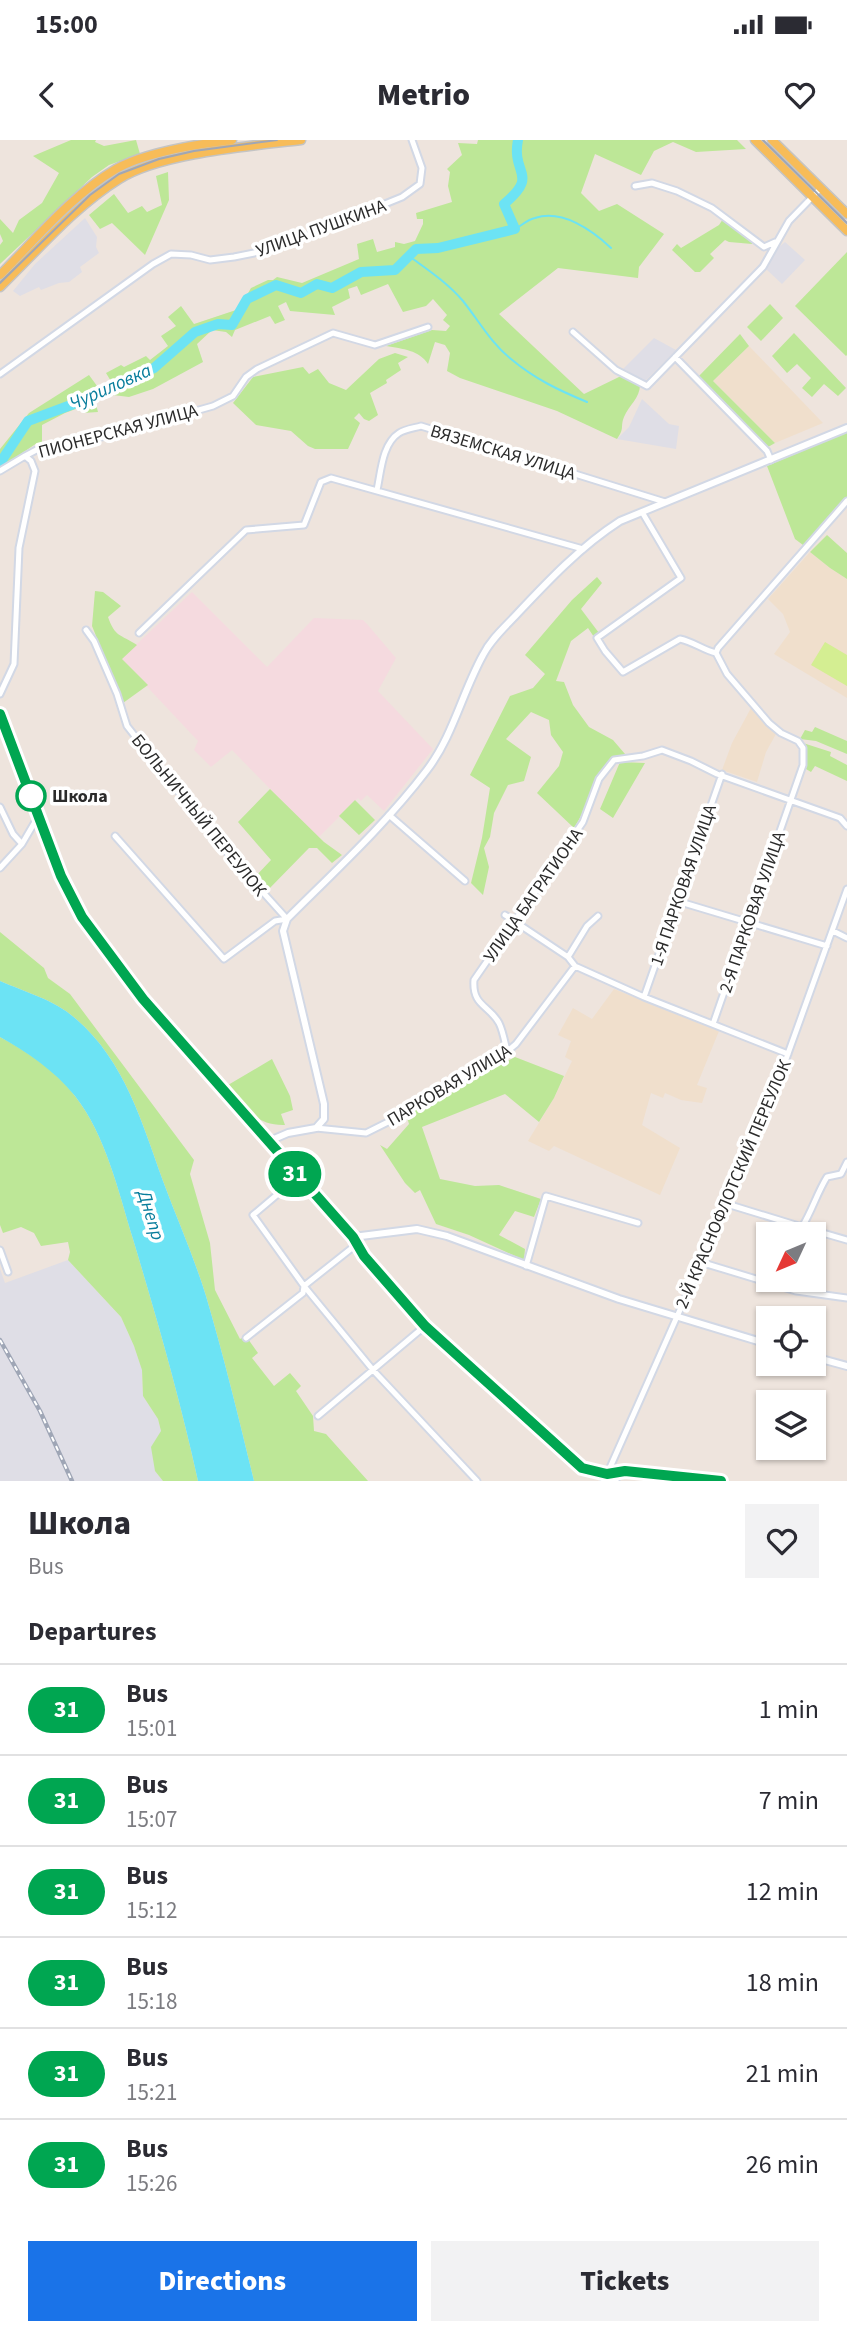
<!DOCTYPE html>
<html lang="en">
<head>
<meta charset="utf-8">
<style>
  :root { --surface:#fff; --page:#f2f2f3; --text:#2b2b33; --muted:#7c7c81; --line:#e1e1e2; --accent:#1a73e8 }
  body { margin:0; font-family:"Source Sans 3",sans-serif; background:var(--page); color:var(--text); height:100vh; display:flex; flex-direction:column; font-size:26px; white-space:nowrap }
  * { box-sizing:border-box; margin:0 }
  p { font-size:23px; color:var(--muted) }
  .icon { flex:none; width:38px; height:38px; fill:none; stroke:currentColor; stroke-width:2; stroke-linecap:round; stroke-linejoin:round }
  .map { position:relative; height:1341px; overflow:hidden }
  .sheet { display:flex; flex-direction:column; background:var(--surface); flex:1 }
  .sheet>* { flex:none }
  .badge { padding:0 14px; border-radius:23px; font-size:24px; line-height:46px }
  .needle { width:46px; rotate:226deg }
  .controls { position:absolute; left:756px; top:1082px; display:grid; gap:14px }
  .controls a { display:grid; place-items:center; width:70px; height:70px; border-radius:0px; background:var(--surface); box-shadow:0 2px 5px #0004; font-size:35px }
  .map>.badge { position:absolute; translate:-50% -50%; box-shadow:0 0 0 4px #fff }
  h2 { padding:0 28px; font-size:26px; line-height:63px }
  .round { display:grid; place-items:center; flex:none; width:74px; height:74px; border-radius:0px; background:var(--page) }
  .overview { display:flex; align-items:center; justify-content:space-between; height:119px; padding:0 28px }
  h1 { font-size:33px; font-weight:800; line-height:52px }
  .action { display:flex; gap:14px; margin-top:auto; padding:14px 28px }
  .action a { flex:1; height:80px; border-radius:0px; background:var(--accent); color:#fff; font-size:28px; font-weight:800; line-height:80px; text-align:center }
  .action a+a { background:var(--page); color:var(--text) }
  ul { padding:0; list-style:none }
  li { display:flex; align-items:center; gap:21px; height:91px; padding:0 28px; border-top:2px solid var(--line) }
  li div { flex:1 }
  li b { display:block; font-size:26px }
  li em { font-style:normal }
  li .badge { min-width:77px; font-weight:700; text-align:center }
  .status { display:flex; justify-content:space-between; align-items:center; height:49px; padding:0 35px; background:var(--surface); direction:ltr }
  .status svg { height:19px; fill:currentColor }
  header { display:flex; justify-content:space-between; align-items:center; height:91px; padding:0 28px; background:var(--surface); font-size:32px; font-weight:800 }
  .map>svg:first-child { display:block }
  .industrial { fill:#dfdee6 }
  .education { fill:#f0dfcc }
  .medical { fill:#f5dadf }
  .green { fill:#bde797 }
  .pitch { fill:#d4ee92 }
  .water { fill:#6ce3f4 }
  .lines { fill:none; stroke-linecap:round; stroke-linejoin:round }
  .stream { stroke:#6ce3f4; stroke-width:2 }
  .river { stroke:#6ce3f4; stroke-width:10 }
  .minor-casing { stroke:#d2d8e5; stroke-width:9 }
  .tertiary-casing { stroke:#d2d8e5; stroke-width:10 }
  .secondary-casing { stroke:#d2d8e5; stroke-width:10 }
  .primary-casing { stroke:#c4c4c4; stroke-width:11 }
  .minor { stroke:#fff; stroke-width:5 }
  .tertiary { stroke:#fff; stroke-width:6 }
  .secondary { stroke:#fff; stroke-width:7 }
  .primary { stroke:#f7bc59; stroke-width:8 }
  .tram { stroke:#9fa6b6; stroke-width:2 }
  .rail-casing { stroke:#9fa6b6; stroke-width:4.5 }
  .rail { stroke:#fff; stroke-width:2; stroke-dasharray:5; stroke-linecap:butt }
  .line-casing { stroke:#fff; stroke-width:16 }
  .line { stroke:#00a651; stroke-width:10 }
  .stop-dot { fill:#fff; stroke:#00a651; stroke-width:3.5 }
  .labels { text-anchor:middle; stroke-width:7; stroke-linejoin:round; paint-order:stroke }
  .street-label { font-size:18px; fill:#2b2b2b; stroke:#fff }
  .stop-label { font-size:18px; font-weight:bold; fill:#2b2b2b; stroke:#fff; text-anchor:start }
  .water-label { font-size:19px; font-style:italic; fill:#087d9c; stroke:#fff }
</style>
</head>
<body>
<div class="status"><b>15:00</b><svg viewBox="0 0 49 12"><path d="M0 12V9h3v3zM5 12V6h3v6zM10 12V3h3v9zM15 12V0h3v12zM26 1h20v11H26zM47 4h2v5h-2z"/></svg></div>
<header><svg class="icon" aria-label="back" viewBox="0 0 24 24"><path d="M15 5l-7 7 7 7"/></svg>Metrio<svg class="icon" aria-label="heart" viewBox="0 0 24 24"><path d="M12 20l-8-8c-3-5 5-10 8-4 3-6 11-1 8 4z"/></svg></header>
<div class="map">
<svg width="847" height="1341" viewBox="0 0 847 1341">
  <rect width="100%" height="100%" fill="#eee4dd"/>
  <!-- industrial -->
  <path class="industrial" d="M85,78L97,97L96,107L99,113L80,127L82,132L69,142L59,143L41,150L39,147L20,156L13,151L35,124Z
    M785,102L805,120L782,144L766,129L778,108Z
    M654,198L676,210L645,241L623,229Z
    M642,259L669,284L679,286L676,309L617,299L629,287Z
    M68,1120L121,1177L134,1206L142,1229L143,1256L158,1279L161,1291L155,1331L163,1341H0V1129L5,1143Z"/>
  <!-- education -->
  <path class="education" d="M749,206L823,283L775,303L713,241Z
    M810,412L830,428L847,439V558L774,514L790,492L783,474L768,459Z
    M751,568L776,594L766,612L757,642L722,630L732,603Z
    M614,849L719,891L697,945L707,948L702,963L681,960L665,953L663,958L651,953L642,985L680,1008L660,1055L554,1006L549,1011L528,1001L554,958L572,921L565,917L571,901L558,895L573,868L592,879Z"/>
  <!-- medical -->
  <path class="medical" d="M192,452L267,527L314,478L363,480L367,484L396,518L378,551L433,609L384,671L367,655L361,661L358,658L318,698L232,610L211,627L194,610L198,601L121,519Z"/>
  <!-- green -->
  <path class="green" d="M71,0H96L95,2L104,6L136,0L140,14L109,25L92,37L0,124V105L3,101L0,94V79L13,93L19,80L42,63L59,33L33,16Z
    M478,0H737L746,9L696,12L673,2L654,11L641,35L595,14L581,53L599,71L617,64L664,94L639,127L638,138L558,128L499,174L584,254L621,236L640,245C640,258 629,265 624,277C620,287 625,288 617,299L557,271L460,238L447,231L450,213L445,205L435,202L428,224C419,210 403,209 386,206L432,190L446,191L450,186L443,180L447,175L433,159L426,166L403,172L388,144L361,155L357,146L348,149L350,158L332,167L335,175L290,171L286,162L278,166L285,180L275,184L270,176L235,190L232,197L226,192L212,190L197,204L203,222L153,249L129,257L113,255L95,261L98,272L83,273L81,267L65,273L42,285V304L37,303L0,328V309L29,273L89,235L100,250L112,243L106,233L121,225L124,227L146,216L150,220L168,206L161,196L176,186L168,177L181,166L194,184L239,169L251,148L268,140H273L277,137L302,143L359,119L357,104L373,99L377,112L395,107V102L404,104L415,101L423,84V79H417L416,73L452,62L448,46L450,32L447,29L462,15L458,3L477,4Z
    M168,32L169,60L145,115L112,83L100,89L89,75L114,54L128,73L142,66L147,72L162,65L156,36Z
    M723,79L753,104L729,102L725,100L710,114L714,118L700,132H695L672,110L677,104L681,108L719,85Z
    M847,112V215L846,216L795,166Z
    M770,164L783,178L761,201L747,187Z
    M794,193L846,248L838,256L824,244L812,257L802,248L811,238L797,224L787,233L772,216Z
    M740,194L749,206L713,241L775,303L768,307L698,237Z
    M395,213L408,217L398,223L401,230L386,240L387,243L370,253L378,275L369,281L364,279L359,273L354,278L360,283L348,309H315L308,306L291,291L256,285L233,263L253,237L303,227L309,234L318,229L329,243L346,250L379,219Z
    M847,292V357L803,405L795,399L767,326Z
    M827,395L847,413V439L830,428L810,412Z
    M597,437L602,443L581,469L599,493L594,497L588,488L571,501L556,541L564,542L573,565L589,587L613,600L625,614L635,615L613,618L598,635L589,662L574,688L537,653L559,626L563,612L551,595L549,580L531,572L506,599L531,617L524,641L508,645L494,673L490,697L484,708L489,727L483,755L471,743L482,698L490,648L470,635L510,556L533,548L545,534L525,515L572,460Z
    M95,451L103,452L121,466L108,477C115,497 120,494 137,505L122,519L148,545L123,563L92,486Z
    M815,587L847,601V614L816,601L800,599L805,590L812,592Z
    M803,603L831,612L830,616L847,625V641L815,626L811,632L806,629L807,612Z
    M620,622L645,623L613,678L600,669Z
    M270,649L324,702L342,715L332,723L317,708H309L266,752L254,738L271,720L238,682Z
    M355,660L375,680L359,695L339,676Z
    M0,792L44,828L48,838L70,854L194,1020L190,1034L210,1103L215,1150L240,1199L244,1197L247,1201L248,1199L258,1213L252,1218L274,1246L290,1233L301,1246L296,1251L313,1276L314,1291L326,1294L368,1341H254C239,1279 224,1217 206,1156C194,1117 177,1079 163,1041C142,983 125,921 76,879C55,860 25,852 0,841Z
    M0,897C28,912 55,930 75,956C106,996 118,1050 133,1099C157,1179 180,1259 198,1341H163L155,1331L151,1307L161,1291L158,1279L143,1256L142,1230L134,1206L121,1177L68,1120L70,1112L68,1102L41,1106L34,1093L21,1087L3,1093L0,1085Z
    M515,917L564,936L554,958L539,982L505,954L422,987L440,1039L475,1046L499,1045L541,1059L534,1077L515,1071L499,1095L525,1109L524,1120L469,1095L436,1084L420,1050L415,1053L405,1043L380,1005L387,1009L409,984L406,974Z
    M272,919L290,956L293,970L281,974L285,985C255,986 245,967 228,945Z"/>
  <!-- pitch -->
  <path class="pitch" d="M825,502L847,515V546L811,525Z"/>
  <!-- water -->
  <path class="water" d="M0,841C25,852 55,860 76,879C125,921 142,983 163,1041C177,1079 194,1117 206,1156C224,1217 239,1279 254,1341H198C180,1259 157,1179 133,1099C118,1050 106,996 75,956C54,930 28,913 0,897Z"/>
  <g class="lines">
    <!-- stream -->
    <path class="stream" d="M515,89C521,86 528,79 535,78C562,69 592,90 611,108
      M409,116C428,130 448,143 463,161C479,181 491,203 511,219C535,239 558,250 587,262"/>
    <!-- river -->
    <path class="river" d="M0,323L28,281L103,253L154,228L195,192L218,184L232,185L247,159L276,145L301,153L317,144L332,148L361,132L395,130L416,109L438,108L515,89L504,64C540,34 511,35 518,0"/>
    <!-- minor casing -->
    <g class="minor-casing">
      <path id="minor" d="M635,46L652,43L677,51L712,68L764,107L775,102
        M573,192L616,230L647,246L763,127L789,81L821,48
        M675,217L767,311L771,320
        M0,234L153,124L171,114L191,115L210,120L234,117L274,109L402,57L420,44L422,28L412,0
        M0,331L25,316
        M377,350C381,332 382,304 399,293C405,289 414,288 421,286L665,362
        M642,372L681,438L597,498L605,511L623,532L680,499C694,502 703,510 716,513
        M86,490L94,501L117,554L127,586L223,708L287,779
        M139,493L246,390L304,385L321,342L331,338L583,409
        M716,513L718,508L847,361
        M0,554L14,524L19,408L35,331L31,321L25,316L42,307L107,296L213,266L233,256L246,237L257,229L333,193L375,205L428,187
        M0,667L13,694L22,704
        M389,675L465,741
        M115,696L224,819L275,781L287,779
        M0,728L22,704L39,675
        M677,761L827,806
        M505,775L568,817L575,826
        M833,791L847,798
        M568,817L587,786L598,776
        M644,857L722,634
        M713,884L803,625V608L798,601L781,593L769,583L727,534L716,513
        M507,911C505,903 503,891 499,883C489,865 472,866 474,840L583,682L599,639L614,620L643,616L662,610L691,621L717,634L840,678L847,686
        M316,988L366,993L390,981L420,959L498,919L516,904L575,826L644,857L788,914
        M298,1037L253,1075L304,1146L373,1230L477,1341
        M727,1064L802,1087C812,1071 817,1053 827,1037L841,1034L847,1022
        M802,1087L847,1100
        M353,1097L364,1116L425,1186L582,1328L607,1334L625,1331L721,1341
        M0,1110L8,1132
        M700,1122L796,1151L847,1158
        M526,1126L546,1056L638,1083
        M246,1198L303,1153L304,1146L357,1104
        M318,1276L425,1186
        M607,1334L616,1341
        M604,1341L727,1064L780,936L847,749"/>
    </g>
    <!-- tertiary casing -->
    <g class="tertiary-casing">
      <path id="tertiary" d="M267,1002L288,993L316,988L324,979V964L283,791L287,779C335,731 386,684 427,630C453,596 462,553 483,515C491,499 505,487 517,474C548,441 581,406 620,381L847,288
        M353,1097L417,1089L447,1096L619,1159L768,1204
        M814,1217L847,1226"/>
    </g>
    <!-- secondary casing -->
    <g class="secondary-casing">
      <path id="secondary" d="M0,574L61,736L82,777L143,859L353,1097"/>
    </g>
    <!-- primary casing -->
    <g class="primary-casing">
      <path id="primary" d="M755,0L847,91
        M772,0L847,74
        M0,135C36,99 72,55 116,29C144,13 199,4 232,0
        M0,147C38,110 74,67 119,39C160,13 251,6 301,0"/>
    </g>
    <!-- minor -->
    <use href="#minor" class="minor"/>
    <!-- tertiary -->
    <use href="#tertiary" class="tertiary"/>
    <!-- secondary -->
    <use href="#secondary" class="secondary"/>
    <!-- primary -->
    <use href="#primary" class="primary"/>
    <!-- tram -->
    <path class="tram" d="M763,0L847,83
      M0,143L90,55L119,34L159,19L194,11L277,0"/>
    <!-- rail casing -->
    <g class="rail-casing">
      <path id="rail" d="M0,1200L40,1271L72,1341"/>
    </g>
    <!-- rail -->
    <use href="#rail" class="rail"/>
  </g>
  <g class="lines">
    <!-- line casing -->
    <g class="line-casing">
      <path id="line" d="M0,574L61,736L82,777L143,859L353,1097L364,1116L425,1186L582,1328L607,1334L625,1331L721,1341"/>
    </g>
    <!-- line -->
    <use href="#line" class="line"/>
  </g>
  <!-- markers -->
  <circle class="stop-dot" cx="31" cy="656" r="14"/>
  <g class="labels">
    <!-- street labels -->
    <g class="street-label">
      <text transform="translate(321 88) rotate(-20)" y="6">УЛИЦА ПУШКИНА</text>
      <text transform="translate(118 291) rotate(-15)" y="6">ПИОНЕРСКАЯ УЛИЦА</text>
      <text transform="translate(503 312) rotate(17)" y="6">ВЯЗЕМСКАЯ УЛИЦА</text>
      <text transform="translate(199 675) rotate(51)" y="6">БОЛЬНИЧНЫЙ ПЕРЕУЛОК</text>
      <text transform="translate(683 745) rotate(-71)" y="6">1-Я ПАРКОВАЯ УЛИЦА</text>
      <text transform="translate(533 755) rotate(-55)" y="6">УЛИЦА БАГРАТИОНА</text>
      <text transform="translate(752 772) rotate(-71)" y="6">2-Я ПАРКОВАЯ УЛИЦА</text>
      <text transform="translate(449 945) rotate(-31)" y="6">ПАРКОВАЯ УЛИЦА</text>
      <text transform="translate(733 1044) rotate(-67)" y="6">2-Й КРАСНОФЛОТСКИЙ ПЕРЕУЛОК</text>
    </g>
    <!-- stop labels -->
    <g class="stop-label">
      <text x="52" y="662">Школа</text>
    </g>
    <!-- water labels -->
    <g class="water-label">
      <text transform="translate(110 246) rotate(-24)" y="7">Чуриловка</text>
      <text transform="translate(152 1075) rotate(73)" y="7">Днепр</text>
    </g>
  </g>
</svg>
<div class="controls">
<a><svg class="needle" viewBox="-14 -14 28 28"><path d="M0-13l5 13h-10z" fill="#e53935"/><path d="M0 13l5-13h-10z" fill="#7c7c81"/></svg></a>
<a><svg class="icon" aria-label="locate" viewBox="0 0 24 24"><circle cx="12" cy="12" r="6"/><path d="M12 2v4M12 18v4M2 12h4M18 12h4"/></svg></a>
<a><svg class="icon" aria-label="layers" viewBox="0 0 24 24"><path d="M12 4l9 5-9 5-9-5zM3 14l9 5 9-5"/></svg></a>
</div>
<b class="badge" style="left:295px;top:1034px;background:#00a651;color:#fff">31</b>
</div>
<section class="sheet">
<div class="overview"><div><h1>Школа</h1><p>Bus</p></div><a class="round"><svg class="icon" aria-label="heart" viewBox="0 0 24 24"><path d="M12 20l-8-8c-3-5 5-10 8-4 3-6 11-1 8 4z"/></svg></a></div>
<h2>Departures</h2>
<ul>
<li><span class="badge" style="background:#00a651;color:#fff">31</span><div><b>Bus</b><p>15:01</p></div><em>1 min</em></li>
<li><span class="badge" style="background:#00a651;color:#fff">31</span><div><b>Bus</b><p>15:07</p></div><em>7 min</em></li>
<li><span class="badge" style="background:#00a651;color:#fff">31</span><div><b>Bus</b><p>15:12</p></div><em>12 min</em></li>
<li><span class="badge" style="background:#00a651;color:#fff">31</span><div><b>Bus</b><p>15:18</p></div><em>18 min</em></li>
<li><span class="badge" style="background:#00a651;color:#fff">31</span><div><b>Bus</b><p>15:21</p></div><em>21 min</em></li>
<li><span class="badge" style="background:#00a651;color:#fff">31</span><div><b>Bus</b><p>15:26</p></div><em>26 min</em></li>
</ul>
<div class="action"><a>Directions</a><a>Tickets</a></div>
</section>
</body>
</html>
